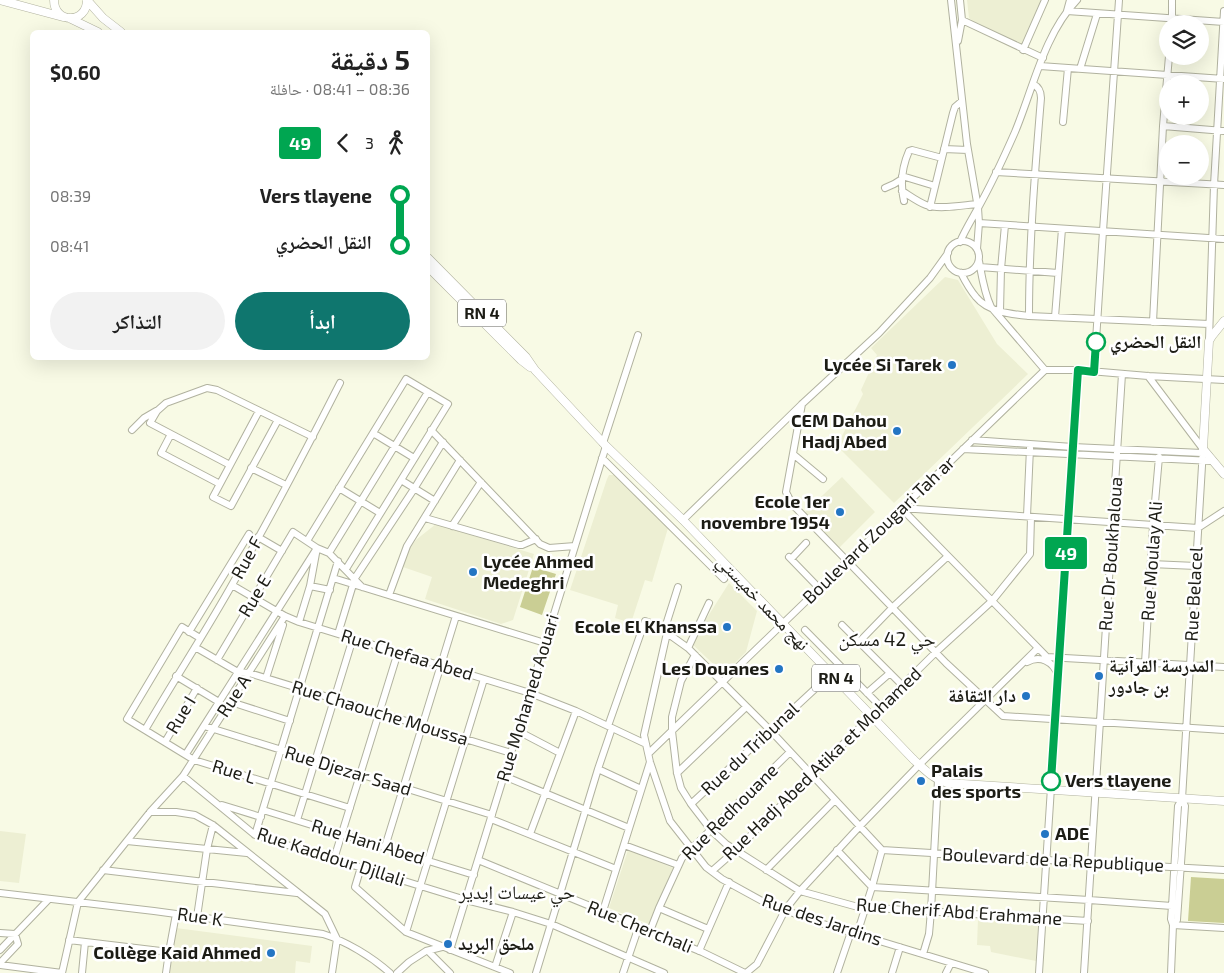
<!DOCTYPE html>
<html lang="ar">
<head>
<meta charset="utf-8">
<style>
  :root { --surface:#fff; --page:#f2f2f2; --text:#222; --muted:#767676; --accent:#0f766e }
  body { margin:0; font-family:"Exo 2","Noto Naskh Arabic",sans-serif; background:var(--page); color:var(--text); direction:rtl; height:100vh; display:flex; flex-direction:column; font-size:19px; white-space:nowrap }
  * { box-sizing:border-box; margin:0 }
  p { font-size:16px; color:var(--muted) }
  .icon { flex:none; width:28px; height:28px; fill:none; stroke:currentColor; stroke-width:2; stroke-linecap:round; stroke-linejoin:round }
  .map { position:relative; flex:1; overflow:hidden; direction:ltr }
  .drawer { position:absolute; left:30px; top:30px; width:400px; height:330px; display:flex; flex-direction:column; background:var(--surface); border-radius:8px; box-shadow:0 5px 20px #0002; direction:rtl }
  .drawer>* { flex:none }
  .badge { padding:0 10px; border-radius:4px; font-size:18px; line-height:32px }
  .fabs { position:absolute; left:1159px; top:15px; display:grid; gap:10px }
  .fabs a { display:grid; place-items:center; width:50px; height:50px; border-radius:50%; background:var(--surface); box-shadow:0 5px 20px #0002; font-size:25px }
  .map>.badge { position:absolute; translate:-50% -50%; box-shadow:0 0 0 2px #fff }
  .legs { display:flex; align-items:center; gap:8px; height:55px; padding:0 20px; font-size:16px }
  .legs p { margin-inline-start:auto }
  .overview { display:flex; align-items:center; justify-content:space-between; height:85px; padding:0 20px }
  h1 { font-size:28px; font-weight:700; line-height:38px }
  .primary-button { display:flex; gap:10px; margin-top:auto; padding:10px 20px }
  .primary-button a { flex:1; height:58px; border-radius:30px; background:var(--accent); color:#fff; font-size:20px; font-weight:700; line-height:58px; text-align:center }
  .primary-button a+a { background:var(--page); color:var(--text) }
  ul { padding:0 20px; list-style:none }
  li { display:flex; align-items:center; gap:18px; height:50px; font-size:19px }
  li i { display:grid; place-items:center; width:8px; height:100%; margin:0 6px; background:currentColor }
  li i::after { content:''; width:12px; height:12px; margin:-6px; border:4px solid; border-radius:50%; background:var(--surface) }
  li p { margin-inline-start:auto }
  li:first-child i { background:linear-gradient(#0000 50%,currentColor 0) }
  li:last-child i { background:linear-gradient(currentColor 50%,#0000 0) }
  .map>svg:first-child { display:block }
  .built { fill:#edefd3 }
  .green { fill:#cace94 }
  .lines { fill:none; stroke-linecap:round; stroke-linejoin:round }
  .minor-casing { stroke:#b1b29f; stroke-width:8 }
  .major-casing { stroke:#b1b29f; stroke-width:9 }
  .minor { stroke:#fff; stroke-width:6 }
  .major { stroke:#fff; stroke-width:8 }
  .line-1-casing { stroke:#fff; stroke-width:11 }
  .line-1 { stroke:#00a651; stroke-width:8 }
  .stop-1-dot { fill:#fff; stroke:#00a651; stroke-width:2.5 }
  .poi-dot { fill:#2375c3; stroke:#fff; stroke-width:2 }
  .labels { text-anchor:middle; stroke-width:5; stroke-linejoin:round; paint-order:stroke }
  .shield { fill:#fff; stroke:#60605b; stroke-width:1 }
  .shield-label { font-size:16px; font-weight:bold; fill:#1c1c15 }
  .stop-label { font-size:18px; font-weight:bold; fill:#1c1c15; stroke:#fff; text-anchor:start }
  .poi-label { font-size:18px; font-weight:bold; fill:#1c1c15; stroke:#fff; text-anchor:end }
  .street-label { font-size:18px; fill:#1c1c15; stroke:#fff }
  .neighbourhood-label { font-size:19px; fill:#1c1c15; stroke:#fff }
</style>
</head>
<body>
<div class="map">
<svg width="1224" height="973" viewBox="0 0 1224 973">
  <rect width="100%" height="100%" fill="#f8fae5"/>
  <!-- built -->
  <path class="built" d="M967,0H1043L1023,45L974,22L969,18Z
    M945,277L958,280L997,344L1028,374L894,503L837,446L863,394L861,390L877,355L871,348Z
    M609,475H614L668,528L652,582L645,580L631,623L615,618L618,605L570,590L607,479Z
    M842,477L875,512L839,548L804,513Z
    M436,524L534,554L513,620L501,624L425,599L432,577L403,567L410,547L417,539Z
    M729,583L757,611L746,652L724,674L691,643Z
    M0,831L26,834L19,883L0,881Z
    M628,850L673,868L649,924L609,908Z
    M978,919L1038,922L1036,961L991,952L990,946L977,945Z
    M176,928L312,946L310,963L296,961L295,973H170Z"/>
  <!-- green -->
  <path class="green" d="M533,567L556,574L542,615L520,607Z
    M1191,877L1224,879V923L1188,921Z"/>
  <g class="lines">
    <!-- minor casing -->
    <g class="minor-casing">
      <path id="minor" d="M951,0L967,144L978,208L979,223L977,249
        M1070,0L1067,11L1224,22
        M962,20L1043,58
        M1172,24V0
        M958,41L962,20L960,0
        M1023,50L1045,0
        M1040,66L1224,79
        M1080,69L1097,14
        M1063,122L1068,68
        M1163,126L1224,131
        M944,149L968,150
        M996,172L1224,185
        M902,176L935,186
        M885,188L894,184L902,179
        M902,191C910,196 918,202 926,205C939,210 964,205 977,204
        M904,201C900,184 902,167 909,151L912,150L942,158
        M930,207L953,113L955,107L962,101
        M979,223L1224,239
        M947 257a16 16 0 1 1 32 0a16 16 0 1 1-32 0Z
        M960,242C965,230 972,219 978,208C992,183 1004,157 1015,132C1033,89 1044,34 1077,0
        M979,261C982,277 984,292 991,307L1045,370H1078L1148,376L1224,380
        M980,267L1058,273
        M961,273C965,281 970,290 976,297C988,312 1011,314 1029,316L1209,324
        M1000,311L1001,269L1005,225
        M1029,316C1029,243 1035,171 1041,98C1041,92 1039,87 1033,84
        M1055,317L1062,229
        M1153,322L1163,126L1169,56
        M1209,340L1214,185L1224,11
        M1094,372L1103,231L1119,0
        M1148,376L1203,449L1182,799L1178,806L1172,906L1171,919L1173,925L1171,973
        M802,404L786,492L792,504L946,663L1003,716L1224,730
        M259,411L213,497L231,506L278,420
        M132,430L144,418L156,411
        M431,430L540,544L549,548L575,546
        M373,433L414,458
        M171,434L161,453L220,484
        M972,440L1073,447L1202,453
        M603,443L638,335
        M963,449L1213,461
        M793,454L823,479
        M602,458L724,579
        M230,465L150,423L157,411L166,403L207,388L217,390L313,437
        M251,468L286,485
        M401,480L435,501
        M339,488L380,513
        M901,508L1047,657L1224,667
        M901,508L1198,528L1224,511
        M1027,516L1030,448
        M425,518L519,545H522L536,539
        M683,520L802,404L879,333L930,278L948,253
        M452,526L481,482
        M258,537L282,551
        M307,541L406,379L448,404L346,569
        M329,553L428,392
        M789,557L819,588
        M791,559L806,543
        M1151,564L1196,566
        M333,578L545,643
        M232,585L285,616L299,622L530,693L576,711L646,744
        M310,586L330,590
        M389,595L407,546L460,460
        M842,625L903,686
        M665,628L678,587
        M805,630L881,707
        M189,632L249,534
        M667,633L644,735L650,762L670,821L706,867L722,879L773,907L785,910L817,922L985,973
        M338,634L355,578L414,489L443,442
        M200,638L182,627L127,719L194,760L350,808
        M859,642L892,608L948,556
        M195,647L238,672L249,673L511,753
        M688,648L709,603
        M695,655L681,681L672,717V731L677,773L681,788L691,804L711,830L726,844L800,891L858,907L1088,921
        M217,660L293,532L317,548L310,586L299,622
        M1027,662C1040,655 1053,661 1058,675
        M1145,663L1153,525L1159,457
        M176,676L219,702
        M266,678L283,625
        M867,693L890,673
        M231,702L290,721
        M204,726L492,815
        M608,726L645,621L665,628L667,633L688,648L770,730L882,850
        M145,730C174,680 205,633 233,583C270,518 306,450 340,383
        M518,731L560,753
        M165,742L197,688
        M649,753L1045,370
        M186,754L317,548L329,553L362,587
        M598,769L641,789
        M677,773L746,707
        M183,776L255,835L466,900L513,912L551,924L664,973
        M504,776L629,828
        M691,804L831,674
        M222,805L261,817
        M263,810L474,875
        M150,812L183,776L285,616
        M491,819L616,869
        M297,820L353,638
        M530,834L576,711
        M255,835L338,561
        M127,841L247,853
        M624,845L678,865
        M385,847L456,616
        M837,850L872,887L1089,900L1172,906
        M882,850L1046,860L1224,870
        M334,859L398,652
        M478,860L702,952L745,973
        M361,867L355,887L406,932L510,973
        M103,870L297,893
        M766,870L835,800
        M712,871L736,850L936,652L992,601L1030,554L1031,517
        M0,893L154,911L323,934C346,941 372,957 390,973
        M659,908L708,929
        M603,911L650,762
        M197,917L207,849L213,825
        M1173,925L1177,920L1185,806L1182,799
        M1173,925L1224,928
        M650,931L659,908L682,858L790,752
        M406,932L484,679
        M0,933L15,934L18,944L0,963
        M857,934L872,887L882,850
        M69,940L169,952
        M0,950L49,899
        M450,950L606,446
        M428,951L450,973
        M699,951L729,882
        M923,954L929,934L931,911L938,780
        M0,965L62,973
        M495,967L513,912
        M62,973L78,902L150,812H176L195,815L213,825L325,914L337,939L332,973
        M82,973L85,942
        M166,973L169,952L176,914
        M397,973L409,962L426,951L442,947
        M536,973L598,769L612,728
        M623,973L639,926
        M746,973L757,964L779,922L785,910L800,891L860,826L919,765L1038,648
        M837,973L851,932
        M892,973L900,947
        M946,973L951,963
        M1039,973L1078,370
        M1084,973L1122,374"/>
    </g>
    <!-- major casing -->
    <g class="major-casing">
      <path id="major" d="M0,0L63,17
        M54,0C54,24 87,24 87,0
        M87,0L103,18L121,32
        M69,18L98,32
        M428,258L526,357L535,370L606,446L683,520L913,759C924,769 933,779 947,783L1224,801
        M428,267L521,360L530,367
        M1224,321L1212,336L1209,341L1203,449L1224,474"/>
    </g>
    <!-- minor -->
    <use href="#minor" class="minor"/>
    <!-- major -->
    <use href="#major" class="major"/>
  </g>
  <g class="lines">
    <!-- line-1 casing -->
    <g class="line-1-casing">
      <path id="line-1" d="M1051,781L1078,370L1094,372L1096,342"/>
    </g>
    <!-- line-1 -->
    <use href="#line-1" class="line-1"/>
  </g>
  <!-- markers -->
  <g class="stop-1-dot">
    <circle cx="1096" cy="342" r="9"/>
    <circle cx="1051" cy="781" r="9"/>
  </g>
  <g class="poi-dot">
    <circle cx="952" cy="365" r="5"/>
    <circle cx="897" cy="431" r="5"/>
    <circle cx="840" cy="512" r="5"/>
    <circle cx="473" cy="572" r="5"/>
    <circle cx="727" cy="627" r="5"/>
    <circle cx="779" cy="669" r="5"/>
    <circle cx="1099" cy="676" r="5"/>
    <circle cx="1026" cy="696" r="5"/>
    <circle cx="921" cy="781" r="5"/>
    <circle cx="1045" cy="834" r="5"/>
    <circle cx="448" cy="944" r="5"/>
    <circle cx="271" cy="953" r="5"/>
  </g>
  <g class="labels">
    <!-- shield labels -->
    <g class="shield">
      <rect x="458" y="299.5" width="48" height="27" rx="4"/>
      <rect x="812" y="664.5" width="48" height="27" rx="4"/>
    </g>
    <g class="shield-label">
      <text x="482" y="319">RN 4</text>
      <text x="836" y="684">RN 4</text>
    </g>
    <!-- stop labels -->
    <g class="stop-label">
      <text x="1110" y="348">النقل الحضري</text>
      <text x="1065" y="787">Vers tlayene</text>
    </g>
    <!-- poi labels -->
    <g class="poi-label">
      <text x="942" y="371">Lycée Si Tarek</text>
      <text x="887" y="427">CEM Dahou<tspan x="887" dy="21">Hadj Abed</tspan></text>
      <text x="830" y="508">Ecole 1er<tspan x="830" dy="21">novembre 1954</tspan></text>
      <text x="483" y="568" text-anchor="start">Lycée Ahmed<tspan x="483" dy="21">Medeghri</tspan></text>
      <text x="717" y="633">Ecole El Khanssa</text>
      <text x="1109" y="672" text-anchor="start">المدرسة القرآنية<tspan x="1109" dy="21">بن جادور</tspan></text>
      <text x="769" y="675">Les Douanes</text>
      <text x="1016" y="702">دار الثقافة</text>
      <text x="931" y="777" text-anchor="start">Palais<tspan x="931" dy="21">des sports</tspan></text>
      <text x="1055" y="840" text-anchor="start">ADE</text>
      <text x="458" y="950" text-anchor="start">ملحق البريد</text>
      <text x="261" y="959">Collège Kaid Ahmed</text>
    </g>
    <!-- street labels -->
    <g class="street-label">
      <text transform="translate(879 530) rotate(-44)" y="6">Boulevard Zougari Tah ar</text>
      <text transform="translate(1111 554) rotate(-86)" y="6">Rue Dr Boukhaloua</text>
      <text transform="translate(247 558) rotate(-61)" y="6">Rue F</text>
      <text transform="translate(1152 561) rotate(-86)" y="6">Rue Moulay Ali</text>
      <text transform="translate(1194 594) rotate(-87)" y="6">Rue Belacel</text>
      <text transform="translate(255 596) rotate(-59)" y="6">Rue E</text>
      <text transform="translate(763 603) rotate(46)" y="6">نهج محمد خميستي</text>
      <text transform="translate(407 655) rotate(17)" y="6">Rue Chefaa Abed</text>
      <text transform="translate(234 696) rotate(-57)" y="6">Rue A</text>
      <text transform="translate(528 698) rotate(-73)" y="6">Rue Mohamed Aouari</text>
      <text transform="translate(380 713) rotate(17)" y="6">Rue Chaouche Moussa</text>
      <text transform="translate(181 715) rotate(-59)" y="6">Rue I</text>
      <text transform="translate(750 749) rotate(-43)" y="6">Rue du Tribunal</text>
      <text transform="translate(822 764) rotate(-44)" y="6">Rue Hadj Abed Atika et Mohamed</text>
      <text transform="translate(348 771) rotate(17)" y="6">Rue Djezar Saad</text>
      <text transform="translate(234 772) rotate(17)" y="6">Rue L</text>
      <text transform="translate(730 812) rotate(-45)" y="6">Rue Redhouane</text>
      <text transform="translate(368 842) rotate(17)" y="6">Rue Hani Abed</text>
      <text transform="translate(331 857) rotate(18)" y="6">Rue Kaddour Djllali</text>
      <text transform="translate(1053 860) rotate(3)" y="6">Boulevard de la Republique</text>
      <text transform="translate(959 912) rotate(4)" y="6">Rue Cherif Abd Erahmane</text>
      <text transform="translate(200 917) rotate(8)" y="6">Rue K</text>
      <text transform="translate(822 920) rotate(19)" y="6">Rue des Jardins</text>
      <text transform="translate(640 927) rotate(22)" y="6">Rue Cherchali</text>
    </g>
    <!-- neighbourhood labels -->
    <g class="neighbourhood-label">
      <text x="887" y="646">حي 42 مسكن</text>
      <text x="517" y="899">حي عيسات إيدير</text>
    </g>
  </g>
</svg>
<div class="fabs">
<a><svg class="icon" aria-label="layers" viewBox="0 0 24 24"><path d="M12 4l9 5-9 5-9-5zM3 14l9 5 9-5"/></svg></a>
<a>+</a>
<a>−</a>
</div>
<b class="badge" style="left:1066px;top:553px;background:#00a651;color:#fff">49</b>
<section class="drawer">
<div class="overview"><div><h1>5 دقيقة</h1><p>08:36 – 08:41 · حافلة</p></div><b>$0.60</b></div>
<div class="legs"><svg class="icon" aria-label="walk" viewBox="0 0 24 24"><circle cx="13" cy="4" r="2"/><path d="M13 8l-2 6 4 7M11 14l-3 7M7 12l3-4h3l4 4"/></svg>3<svg class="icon" aria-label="back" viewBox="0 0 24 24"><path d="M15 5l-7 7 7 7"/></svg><b class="badge" style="background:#00a651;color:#fff">49</b></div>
<ul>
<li><i style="color:#00a651"></i><b>Vers tlayene</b><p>08:39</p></li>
<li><i style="color:#00a651"></i><b>النقل الحضري</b><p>08:41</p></li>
</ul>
<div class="primary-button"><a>ابدأ</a><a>التذاكر</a></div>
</section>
</div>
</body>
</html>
